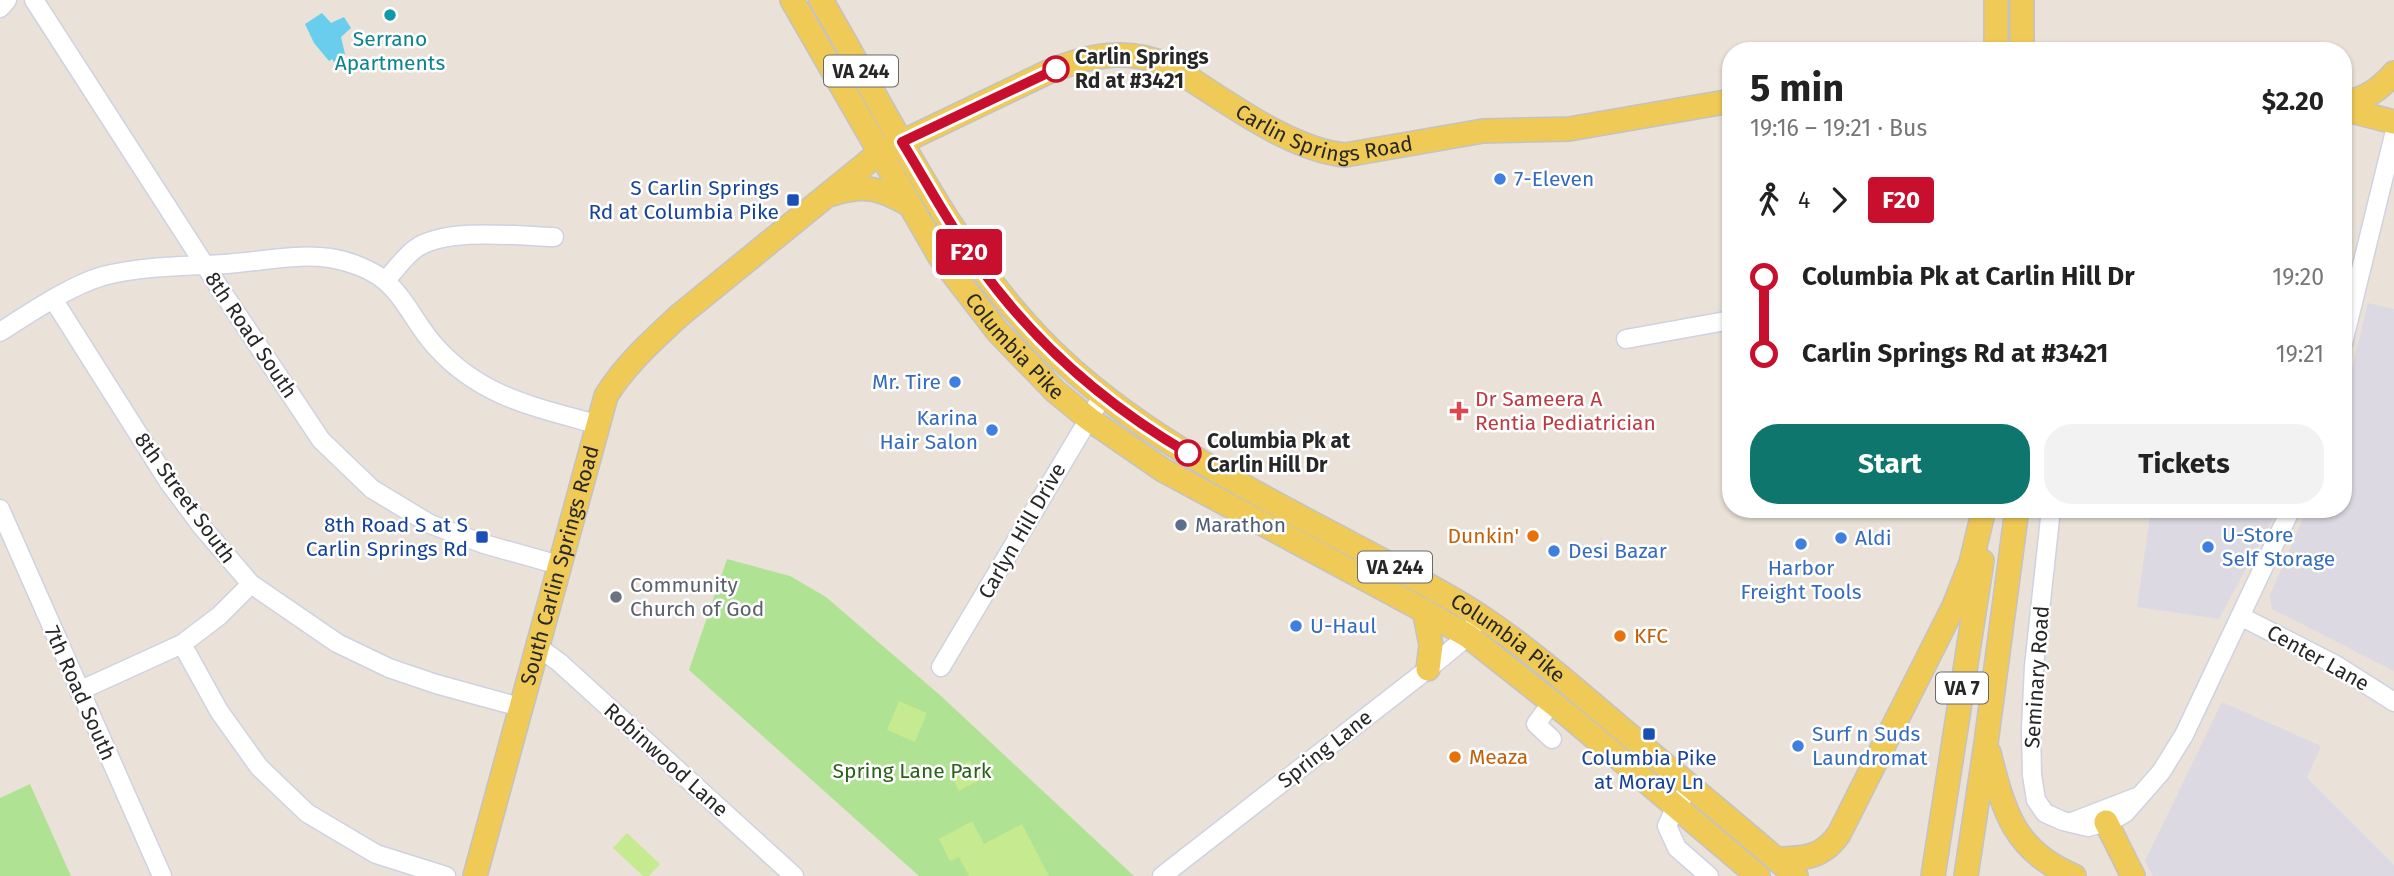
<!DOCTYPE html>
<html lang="en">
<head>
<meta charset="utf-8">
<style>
  :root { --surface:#fff; --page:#f2f2f2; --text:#222; --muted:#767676; --accent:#0f766e }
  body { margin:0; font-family:"Fira Sans",sans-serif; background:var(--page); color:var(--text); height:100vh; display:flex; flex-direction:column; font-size:26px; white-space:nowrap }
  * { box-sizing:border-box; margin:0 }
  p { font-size:23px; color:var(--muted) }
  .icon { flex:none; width:38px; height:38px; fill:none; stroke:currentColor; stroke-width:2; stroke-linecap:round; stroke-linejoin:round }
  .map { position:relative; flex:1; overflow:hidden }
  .panel { position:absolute; left:1722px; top:42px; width:630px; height:476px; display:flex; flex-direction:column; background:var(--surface); border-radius:28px; box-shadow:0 2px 5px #0004 }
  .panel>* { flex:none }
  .badge { padding:0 14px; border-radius:5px; font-size:24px; line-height:46px }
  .map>.badge { position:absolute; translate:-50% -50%; box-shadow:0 0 0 4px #fff }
  .legs { display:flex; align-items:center; gap:10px; height:77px; padding:0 28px; font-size:23px }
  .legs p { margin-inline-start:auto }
  .head { display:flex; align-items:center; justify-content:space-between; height:119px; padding:0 28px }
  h1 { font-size:38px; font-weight:700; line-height:52px }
  .action { display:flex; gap:14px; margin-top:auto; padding:14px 28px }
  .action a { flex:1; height:80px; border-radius:28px; background:var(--accent); color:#fff; font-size:28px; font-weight:700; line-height:80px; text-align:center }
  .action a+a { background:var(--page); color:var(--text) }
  ul { padding:0 28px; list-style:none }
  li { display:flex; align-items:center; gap:24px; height:77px; font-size:26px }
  li i { display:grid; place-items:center; width:10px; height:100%; margin:0 9px; background:currentColor }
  li i::after { content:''; width:18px; height:18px; margin:-9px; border:5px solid; border-radius:50%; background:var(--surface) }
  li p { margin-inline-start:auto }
  li:first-child i { background:linear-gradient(#0000 50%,currentColor 0) }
  li:last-child i { background:linear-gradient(currentColor 50%,#0000 0) }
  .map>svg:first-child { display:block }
  .industrial { fill:#dcd9e2 }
  .green { fill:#b0e294 }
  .pitch { fill:#c5ea8f }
  .water { fill:#69cdee }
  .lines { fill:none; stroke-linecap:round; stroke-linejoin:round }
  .minor-casing { stroke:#ced2e1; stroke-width:21 }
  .major-casing { stroke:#c3c3c3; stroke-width:26 }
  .minor { stroke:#fff; stroke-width:18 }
  .major { stroke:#f0ca57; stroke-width:23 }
  .line-1-casing { stroke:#fff; stroke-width:16 }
  .line-1 { stroke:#c8102e; stroke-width:10 }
  .culture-dot { fill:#0f9aa8; stroke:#fff; stroke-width:2.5 }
  .stop-1-dot { fill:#fff; stroke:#c8102e; stroke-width:3.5 }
  .shop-dot { fill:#3f7fe0; stroke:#fff; stroke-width:2.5 }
  .transit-dot { fill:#1a4fb4; stroke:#fff; stroke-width:2.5 }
  .health-dot { fill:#e0444e; stroke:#fff; stroke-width:2.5 }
  .service-dot { fill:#5c6f8a; stroke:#fff; stroke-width:2.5 }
  .food-dot { fill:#e8710a; stroke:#fff; stroke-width:2.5 }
  .worship-dot { fill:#6b7280; stroke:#fff; stroke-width:2.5 }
  .labels { text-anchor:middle; stroke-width:5; stroke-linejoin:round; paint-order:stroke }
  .shield { fill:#fff; stroke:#686868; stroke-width:2 }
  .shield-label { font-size:19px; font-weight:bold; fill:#272727 }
  .culture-label { font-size:21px; fill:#0d838f; stroke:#fff }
  .stop-label { font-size:21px; font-weight:bold; fill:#272727; stroke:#fff; text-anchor:start }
  .street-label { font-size:21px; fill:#272727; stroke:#fff }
  .shop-label { font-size:21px; fill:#366cbe; stroke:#fff; text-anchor:start }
  .transit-label { font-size:21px; fill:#164399; stroke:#fff; text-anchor:end }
  .health-label { font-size:21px; fill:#be3a42; stroke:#fff; text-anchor:start }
  .service-label { font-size:21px; fill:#4e5e75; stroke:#fff; text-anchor:start }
  .food-label { font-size:21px; fill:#c56008; stroke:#fff; text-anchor:start }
  .worship-label { font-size:21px; fill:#5b616d; stroke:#fff; text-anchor:start }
  .park-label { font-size:21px; fill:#296319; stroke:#fff }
</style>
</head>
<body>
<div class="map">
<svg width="2394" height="876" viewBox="0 0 2394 876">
  <rect width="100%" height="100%" fill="#eae2d8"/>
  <!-- industrial -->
  <path class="industrial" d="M2368,303L2394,309V671L2272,609L2270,595L2307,509H2343V405Z
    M2151,509H2278L2219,619L2137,607Z
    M2222,702L2321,746L2307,778L2394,865V876H2153L2145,861Z"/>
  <!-- green -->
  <path class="green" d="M727,559L790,576L826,597L941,696L1134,876H919L689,670Z
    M30,784L71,876H0V798Z"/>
  <!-- pitch -->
  <path class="pitch" d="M899,701L927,713L915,742L887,730Z
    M970,761L980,780L959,791L949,771Z
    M972,821L984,844L1022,824L1049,876H969L959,857L950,861L939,839Z
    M627,833L660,864L649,876H643L613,848Z"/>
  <!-- water -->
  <path class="water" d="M322,13L331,23L344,17L351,28L341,37L345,54L334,62L332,59L329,61L314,43L305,24Z"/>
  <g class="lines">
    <!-- minor casing -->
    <g class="minor-casing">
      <path id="minor" d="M34,0L217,284L321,440L372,489L430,524L484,544L559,565
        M0,8L7,0
        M385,281C395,271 404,257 415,249C445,227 518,236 554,237
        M53,299L168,481L203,528L251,584L337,643L389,668L436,684L520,707
        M0,332C30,313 69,286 103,276C142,266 184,266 224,264C259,262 295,253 330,258C349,261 370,269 384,280C406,298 417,327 436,347C481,397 535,407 596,424
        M1626,339L1731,320
        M2343,343L2394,135
        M0,509L162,876
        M2051,509L2034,666L2031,729L2032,775L2036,800L2045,813L2063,821L2088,827L2113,820L2125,813L2161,772L2184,735L2291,509
        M2240,616L2336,665L2394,702
        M182,644L219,711L259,767L307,813L376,854L446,876
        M537,646L560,663L794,876
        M941,667L1103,395
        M79,691L182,644L219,616L251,584
        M1552,739L1536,724L1552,702
        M1691,787L1676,806L1667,826L1677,848L1709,876
        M2072,822L2137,797
        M1162,876L1428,669L1468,636L1473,627"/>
    </g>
    <!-- major casing -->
    <g class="major-casing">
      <g id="major">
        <path id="s1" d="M792,0L940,257L998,332L1055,391L1089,419L1163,470L1410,603L1468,636L1569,716L1758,876"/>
        <path id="s2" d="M821,0C891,119 950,249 1048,347C1142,441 1271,500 1387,563C1418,580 1450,596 1480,616C1530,649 1576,690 1622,729C1680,778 1738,826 1796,876"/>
        <path d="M1996,0V51"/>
        <path d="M2022,0V51"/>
        <path d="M2343,103C2366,99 2379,90 2394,73"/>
        <path d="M2343,109L2394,122"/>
        <path d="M832,194C864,184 880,188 908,204"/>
        <path d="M1424,610L1431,645L1428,669"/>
        <path d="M1989,753C2004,812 2014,851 2074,876"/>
        <path d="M2106,822L2133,876"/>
        <path d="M1776,859C1802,859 1823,858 1839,834L1954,606L1971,563L1984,509"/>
        <path id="s3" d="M475,876L606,396C625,365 653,340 680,315L879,153L1048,72C1089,55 1127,47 1170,66C1219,96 1288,150 1345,155L1483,131L1569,129L1731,101"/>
        <path d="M1933,876L1982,561"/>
        <path d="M1966,876L1986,743L2017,509"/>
      </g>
    </g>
    <!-- minor -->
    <use href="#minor" class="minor"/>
    <!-- major -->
    <use href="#major" class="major"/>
  </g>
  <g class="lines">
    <!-- line-1 casing -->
    <g class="line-1-casing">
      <path id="line-1" d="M1056,69L902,142C926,181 948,223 975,260C1031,340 1104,404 1188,453"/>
    </g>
    <!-- line-1 -->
    <use href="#line-1" class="line-1"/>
  </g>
  <!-- markers -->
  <circle class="culture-dot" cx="390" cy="15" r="7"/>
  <g class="stop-1-dot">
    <circle cx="1056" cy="69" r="12"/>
    <circle cx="1188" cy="453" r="12"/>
  </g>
  <g class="shop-dot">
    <circle cx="1500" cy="179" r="7"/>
    <circle cx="955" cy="382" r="7"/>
    <circle cx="992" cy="430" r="7"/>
    <circle cx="1841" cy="538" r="7"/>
    <circle cx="1801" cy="544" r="7"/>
    <circle cx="2208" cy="547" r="7"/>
    <circle cx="1554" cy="551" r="7"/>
    <circle cx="1296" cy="626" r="7"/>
    <circle cx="1798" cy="746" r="7"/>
  </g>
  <g class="transit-dot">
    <rect x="786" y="193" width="14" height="14" rx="3.5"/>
    <rect x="475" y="530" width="14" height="14" rx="3.5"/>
    <rect x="1642" y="727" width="14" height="14" rx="3.5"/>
  </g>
  <path class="health-dot" d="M1455.5 400.5h7v7h7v7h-7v7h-7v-7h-7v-7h7z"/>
  <circle class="service-dot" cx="1181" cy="525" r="7"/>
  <g class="food-dot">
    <circle cx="1533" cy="536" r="7"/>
    <circle cx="1620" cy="636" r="7"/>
    <circle cx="1455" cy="757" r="7"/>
  </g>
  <circle class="worship-dot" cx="616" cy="597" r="7"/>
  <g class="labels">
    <!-- shield labels -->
    <g class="shield">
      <rect x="824" y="55.5" width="74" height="31" rx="5"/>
      <rect x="1358" y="551.5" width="74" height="31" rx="5"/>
      <rect x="1936" y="672.5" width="52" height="31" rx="5"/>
    </g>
    <g class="shield-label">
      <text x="861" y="78">VA 244</text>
      <text x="1395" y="574">VA 244</text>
      <text x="1962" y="695">VA 7</text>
    </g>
    <!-- culture labels -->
    <g class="culture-label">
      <text x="390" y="46">Serrano<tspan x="390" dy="24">Apartments</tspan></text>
    </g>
    <!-- stop labels -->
    <g class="stop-label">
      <text x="1075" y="64">Carlin Springs<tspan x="1075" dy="24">Rd at #3421</tspan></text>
      <text x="1207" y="448">Columbia Pk at<tspan x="1207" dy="24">Carlin Hill Dr</tspan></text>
    </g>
    <!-- street labels -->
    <g class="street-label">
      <text dy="7" stroke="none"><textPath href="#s3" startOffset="1351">Carlin Springs Road</textPath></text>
      <text transform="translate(251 335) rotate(56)" y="7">8th Road South</text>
      <text dy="7" stroke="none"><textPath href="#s1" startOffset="413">Columbia Pike</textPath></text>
      <text transform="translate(185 498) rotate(54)" y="7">8th Street South</text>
      <text transform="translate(1022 531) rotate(-60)" y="7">Carlyn Hill Drive</text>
      <text dy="7" stroke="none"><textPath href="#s3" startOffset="322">South Carlin Springs Road</textPath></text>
      <text dy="7" stroke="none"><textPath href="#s2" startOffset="962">Columbia Pike</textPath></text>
      <text transform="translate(2318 658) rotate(29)" y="7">Center Lane</text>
      <text transform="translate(2037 677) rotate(-86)" y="7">Seminary Road</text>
      <text transform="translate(80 693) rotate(66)" y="7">7th Road South</text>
      <text transform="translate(1325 749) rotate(-38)" y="7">Spring Lane</text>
      <text transform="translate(666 760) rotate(42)" y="7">Robinwood Lane</text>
    </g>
    <!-- shop labels -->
    <g class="shop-label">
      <text x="1514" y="186">7-Eleven</text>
      <text x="941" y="389" text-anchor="end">Mr. Tire</text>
      <text x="978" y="425" text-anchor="end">Karina<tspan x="978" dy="24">Hair Salon</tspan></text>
      <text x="2222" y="542">U-Store<tspan x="2222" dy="24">Self Storage</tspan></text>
      <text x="1855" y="545">Aldi</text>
      <text x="1568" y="558">Desi Bazar</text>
      <text x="1801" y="575" text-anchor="middle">Harbor<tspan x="1801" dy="24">Freight Tools</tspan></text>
      <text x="1310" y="633">U-Haul</text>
      <text x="1812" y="741">Surf n Suds<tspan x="1812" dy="24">Laundromat</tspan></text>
    </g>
    <!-- transit labels -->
    <g class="transit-label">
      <text x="779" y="195">S Carlin Springs<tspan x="779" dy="24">Rd at Columbia Pike</tspan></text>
      <text x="468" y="532">8th Road S at S<tspan x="468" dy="24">Carlin Springs Rd</tspan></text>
      <text x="1649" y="765" text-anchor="middle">Columbia Pike<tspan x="1649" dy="24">at Moray Ln</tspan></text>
    </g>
    <!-- health labels -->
    <g class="health-label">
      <text x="1475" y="406">Dr Sameera A<tspan x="1475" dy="24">Rentia Pediatrician</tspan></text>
    </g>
    <!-- service labels -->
    <g class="service-label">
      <text x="1195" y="532">Marathon</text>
    </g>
    <!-- food labels -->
    <g class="food-label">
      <text x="1519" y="543" text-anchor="end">Dunkin'</text>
      <text x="1634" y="643">KFC</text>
      <text x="1469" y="764">Meaza</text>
    </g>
    <!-- worship labels -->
    <g class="worship-label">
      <text x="630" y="592">Community<tspan x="630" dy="24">Church of God</tspan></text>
    </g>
    <!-- park labels -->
    <g class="park-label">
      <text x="912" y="778">Spring Lane Park</text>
    </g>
  </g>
</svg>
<b class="badge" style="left:969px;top:252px;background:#c8102e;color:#fff">F20</b>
<section class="panel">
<div class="head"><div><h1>5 min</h1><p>19:16 – 19:21 · Bus</p></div><b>$2.20</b></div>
<div class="legs"><svg class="icon" aria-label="walk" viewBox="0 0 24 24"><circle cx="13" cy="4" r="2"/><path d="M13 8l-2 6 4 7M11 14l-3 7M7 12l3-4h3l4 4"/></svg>4<svg class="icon" aria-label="forward" viewBox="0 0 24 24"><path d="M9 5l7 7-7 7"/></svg><b class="badge" style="background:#c8102e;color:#fff">F20</b></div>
<ul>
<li><i style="color:#c8102e"></i><b>Columbia Pk at Carlin Hill Dr</b><p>19:20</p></li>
<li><i style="color:#c8102e"></i><b>Carlin Springs Rd at #3421</b><p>19:21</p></li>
</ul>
<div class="action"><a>Start</a><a>Tickets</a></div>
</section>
</div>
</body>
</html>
